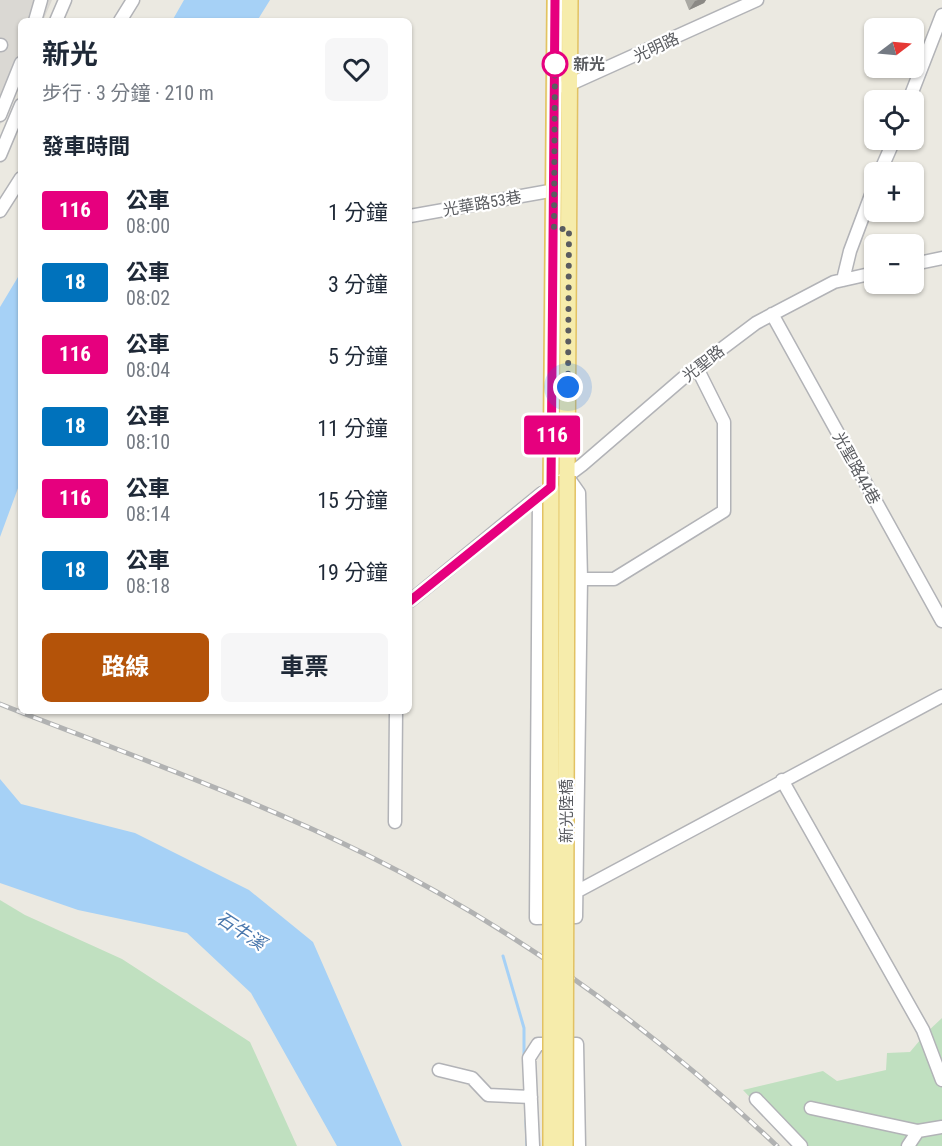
<!DOCTYPE html>
<html lang="zh-TW">
<head>
<meta charset="utf-8">
<style>
  :root { --surface:#fff; --page:#f6f6f7; --text:#1f2937; --muted:#747a83; --accent:#b45309 }
  body { margin:0; font-family:"Roboto Condensed","Noto Sans TC",sans-serif; background:var(--page); color:var(--text); height:100vh; display:flex; flex-direction:column; font-size:22px; white-space:nowrap }
  * { box-sizing:border-box; margin:0 }
  p { font-size:20px; color:var(--muted) }
  .icon { flex:none; width:33px; height:33px; fill:none; stroke:currentColor; stroke-width:2; stroke-linecap:round; stroke-linejoin:round }
  .map { position:relative; flex:1; overflow:hidden }
  .sheet { position:absolute; left:18px; top:18px; width:394px; height:696px; display:flex; flex-direction:column; background:var(--surface); border-radius:9px; box-shadow:0 2px 4px #0004 }
  .sheet>* { flex:none }
  .badge { padding:0 12px; border-radius:4px; font-size:21px; line-height:39px }
  .needle { width:39px; rotate:74deg }
  .tools { position:absolute; left:864px; top:18px; display:grid; gap:12px }
  .tools a { display:grid; place-items:center; width:60px; height:60px; border-radius:9px; background:var(--surface); box-shadow:0 2px 4px #0004; font-size:30px }
  .you { position:absolute; width:30px; height:30px; margin:-15px; border:4px solid #fff; border-radius:50%; background:#1a73e8; box-shadow:0 0 0 9px #1a73e833 }
  .map>.badge { position:absolute; translate:-50% -50%; box-shadow:0 0 0 3px #fff }
  h2 { padding:0 24px; font-size:22px; line-height:54px }
  .round { display:grid; place-items:center; flex:none; width:63px; height:63px; border-radius:9px; background:var(--page) }
  .summary { display:flex; align-items:center; justify-content:space-between; height:102px; padding:0 24px }
  h1 { font-size:28px; font-weight:700; line-height:45px }
  .action { display:flex; gap:12px; margin-top:auto; padding:12px 24px }
  .action a { flex:1; height:69px; border-radius:9px; background:var(--accent); color:#fff; font-size:24px; font-weight:700; line-height:69px; text-align:center }
  .action a+a { background:var(--page); color:var(--text) }
  ul { padding:0; list-style:none }
  li { display:flex; align-items:center; gap:18px; height:72px; padding:0 24px }
  li div { flex:1 }
  li b { display:block; font-size:22px }
  li em { font-style:normal }
  li .badge { min-width:66px; font-weight:700; text-align:center }
  .map>svg:first-child { display:block }
  .industrial { fill:#dad8d3 }
  .green { fill:#c0e0c0 }
  .water { fill:#a6d1f6 }
  .lines { fill:none; stroke-linecap:round; stroke-linejoin:round }
  .stream { stroke:#a6d1f6; stroke-width:3 }
  .minor-casing { stroke:#b2b3b7; stroke-width:15 }
  .major-casing { stroke:#e2c263; stroke-width:18 }
  .minor { stroke:#fff; stroke-width:12 }
  .major { stroke:#f6ecab; stroke-width:15 }
  .rail-casing { stroke:#b1b2b2; stroke-width:5 }
  .rail { stroke:#fff; stroke-width:3; stroke-dasharray:9; stroke-linecap:butt }
  .major-bridge-casing { stroke:#e2c263; stroke-width:18; stroke-linecap:butt }
  .major-bridge { stroke:#f6ecab; stroke-width:15 }
  .wall { fill:#aaa9a3 }
  .shaded-wall { fill:#8b8985 }
  .line-casing { stroke:#fff; stroke-width:14 }
  .line { stroke:#e6007e; stroke-width:9 }
  .walk { stroke:#5a5c60; stroke-width:6; stroke-dasharray:0 10.8 }
  .stop-dot { fill:#fff; stroke:#e6007e; stroke-width:3 }
  .labels { text-anchor:middle; stroke-width:4.5; stroke-linejoin:round; paint-order:stroke }
  .street-label { font-size:16px; fill:#5a5c60; stroke:#fff }
  .stop-label { font-size:16px; font-weight:bold; fill:#5a5c60; stroke:#fff; text-anchor:start }
  .water-label { font-size:18px; font-style:italic; fill:#4a78ad; stroke:#fff }
</style>
</head>
<body>
<div class="map">
<svg width="942" height="1146" viewBox="0 0 942 1146">
  <rect width="100%" height="100%" fill="#ebe9e1"/>
  <!-- industrial -->
  <path class="industrial" d="M0,0H52L43,21H21V74L0,125Z"/>
  <!-- green -->
  <path class="green" d="M0,900L25,915L122,959L250,1042L297,1146H0Z
    M942,1018V1146H796L743,1090L823,1071L837,1081L886,1070L887,1053L910,1052L926,1033Z"/>
  <!-- water -->
  <path class="water" d="M184,0H270L257,21H172Z
    M21,272V480L0,537V307Z
    M0,779L21,804L135,833L249,890L313,942L402,1146H337L251,993L187,933L78,910L0,883Z"/>
  <g class="lines">
    <!-- stream -->
    <path class="stream" d="M503,956L524,1028V1056
      M526,1120L527,1146"/>
    <!-- minor casing -->
    <g class="minor-casing">
      <path id="minor" d="M35,21L41,0
        M56,21L65,0
        M120,21L133,0
        M0,45H1
        M564,87L757,0
        M909,100L942,15
        M0,115L21,63
        M0,155L21,105
        M880,172L894,140
        M0,211L21,178
        M410,216L555,190
        M914,264L942,258
        M843,280L850,251L874,187
        M772,314L942,621
        M567,476L579,493L581,579H614L724,511V422L697,368
        M562,480L582,465L683,378L756,323L834,282L874,273
        M539,496L536,918L576,917L581,579
        M410,601L542,493
        M782,780L923,1030L942,1080
        M395,822L396,711
        M576,892L942,696
        M439,1070L472,1078L488,1095L531,1097
        M756,1099L801,1146
        M811,1108L918,1131
        M533,1146L529,1058L538,1044H577L579,1146
        M908,1146L918,1131L942,1127"/>
    </g>
    <!-- major casing -->
    <g class="major-casing">
      <path id="major" d="M567,476L570,0
        M551,487L555,0"/>
    </g>
    <!-- minor -->
    <use href="#minor" class="minor"/>
    <!-- major -->
    <use href="#major" class="major"/>
    <!-- rail casing -->
    <g class="rail-casing">
      <path id="rail" d="M0,704C122,752 247,796 365,854C517,929 654,1030 777,1146"/>
    </g>
    <!-- rail -->
    <use href="#rail" class="rail"/>
    <!-- major-bridge casing -->
    <g class="major-bridge-casing">
      <path id="major-bridge" d="M551,1146V487
        M565,1146L567,476"/>
    </g>
    <!-- major-bridge -->
    <use href="#major-bridge" class="major-bridge"/>
  </g>
  <!-- wall -->
  <path class="wall" d="M685,0H706L704,3L689,10Z"/>
  <!-- shaded-wall -->
  <path class="shaded-wall" d="M698,0H706L704,3L689,10L695,1Z"/>
  <g class="lines">
    <!-- line casing -->
    <g class="line-casing">
      <path id="line" d="M410,601L551,487L555,0"/>
    </g>
    <!-- line -->
    <use href="#line" class="line"/>
    <!-- walk -->
    <path class="walk" d="M555,64V59L554,229H569L568,387"/>
  </g>
  <!-- markers -->
  <circle class="stop-dot" cx="555" cy="64" r="12"/>
  <g class="labels">
    <!-- street labels -->
    <g class="street-label">
      <text transform="translate(656 47) rotate(-25)" y="6">光明路</text>
      <text transform="translate(482 203) rotate(-10)" y="6">光華路53巷</text>
      <text transform="translate(703 363) rotate(-38)" y="6">光聖路</text>
      <text transform="translate(857 468) rotate(61)" y="6">光聖路44巷</text>
      <text transform="translate(566 811) rotate(-90)" y="6">新光陸橋</text>
    </g>
    <!-- stop labels -->
    <g class="stop-label">
      <text x="573" y="70">新光</text>
    </g>
    <!-- water labels -->
    <g class="water-label">
      <text transform="translate(241 931) rotate(33)" y="6">石牛溪</text>
    </g>
  </g>
</svg>
<div class="tools">
<a><svg class="needle" viewBox="-14 -14 28 28"><path d="M0-13l5 13h-10z" fill="#e53935"/><path d="M0 13l5-13h-10z" fill="#747a83"/></svg></a>
<a><svg class="icon" aria-label="locate" viewBox="0 0 24 24"><circle cx="12" cy="12" r="6"/><path d="M12 2v4M12 18v4M2 12h4M18 12h4"/></svg></a>
<a>+</a>
<a>−</a>
</div>
<div class="you" style="left:568px;top:387px"></div>
<b class="badge" style="left:552px;top:435px;background:#e6007e;color:#fff">116</b>
<section class="sheet">
<div class="summary"><div><h1>新光</h1><p>步行 · 3 分鐘 · 210 m</p></div><a class="round"><svg class="icon" aria-label="heart" viewBox="0 0 24 24"><path d="M12 20l-8-8c-3-5 5-10 8-4 3-6 11-1 8 4z"/></svg></a></div>
<h2>發車時間</h2>
<ul>
<li><span class="badge" style="background:#e6007e;color:#fff">116</span><div><b>公車</b><p>08:00</p></div><em>1 分鐘</em></li>
<li><span class="badge" style="background:#0072bc;color:#fff">18</span><div><b>公車</b><p>08:02</p></div><em>3 分鐘</em></li>
<li><span class="badge" style="background:#e6007e;color:#fff">116</span><div><b>公車</b><p>08:04</p></div><em>5 分鐘</em></li>
<li><span class="badge" style="background:#0072bc;color:#fff">18</span><div><b>公車</b><p>08:10</p></div><em>11 分鐘</em></li>
<li><span class="badge" style="background:#e6007e;color:#fff">116</span><div><b>公車</b><p>08:14</p></div><em>15 分鐘</em></li>
<li><span class="badge" style="background:#0072bc;color:#fff">18</span><div><b>公車</b><p>08:18</p></div><em>19 分鐘</em></li>
</ul>
<div class="action"><a>路線</a><a>車票</a></div>
</section>
</div>
</body>
</html>
